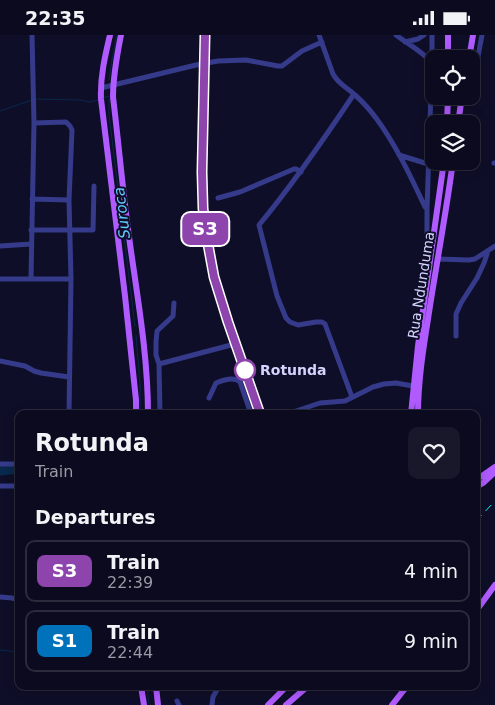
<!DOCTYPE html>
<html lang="en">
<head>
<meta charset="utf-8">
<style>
  :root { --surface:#0b0a1e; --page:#19182b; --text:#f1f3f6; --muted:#9a9aa4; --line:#2b2b3c }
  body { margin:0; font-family:"DejaVu Sans",sans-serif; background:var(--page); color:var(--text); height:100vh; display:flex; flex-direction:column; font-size:19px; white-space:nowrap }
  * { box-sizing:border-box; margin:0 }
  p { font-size:16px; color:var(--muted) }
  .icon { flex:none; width:28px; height:28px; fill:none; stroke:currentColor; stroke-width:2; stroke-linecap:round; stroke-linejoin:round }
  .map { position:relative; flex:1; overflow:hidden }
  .panel { position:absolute; left:15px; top:375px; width:465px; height:280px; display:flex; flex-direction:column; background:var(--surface); border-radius:10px; box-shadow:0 2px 12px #0003,0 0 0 1px var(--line) }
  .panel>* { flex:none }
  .badge { padding:0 10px; border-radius:8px; font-size:18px; line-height:32px }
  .buttons { position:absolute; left:425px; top:15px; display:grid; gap:10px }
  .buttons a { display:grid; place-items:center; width:55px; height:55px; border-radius:10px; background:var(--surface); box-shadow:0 2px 12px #0003,0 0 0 1px var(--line); font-size:25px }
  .map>.badge { position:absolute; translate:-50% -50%; box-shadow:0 0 0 2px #fff }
  h2 { padding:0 20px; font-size:19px; line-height:45px }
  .round { display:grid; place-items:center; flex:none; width:52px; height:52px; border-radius:10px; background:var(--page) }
  .summary { display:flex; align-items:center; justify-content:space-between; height:85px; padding:0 20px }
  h1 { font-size:24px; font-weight:800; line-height:38px }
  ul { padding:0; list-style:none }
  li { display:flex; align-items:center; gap:15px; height:62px; margin:0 10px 8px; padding:0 10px; border:2px solid var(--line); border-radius:10px }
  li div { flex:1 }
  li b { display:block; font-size:19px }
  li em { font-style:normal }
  li .badge { min-width:55px; font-weight:700; text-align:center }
  .status { display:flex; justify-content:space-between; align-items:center; height:35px; padding:0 25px; background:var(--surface); direction:ltr }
  .status svg { height:14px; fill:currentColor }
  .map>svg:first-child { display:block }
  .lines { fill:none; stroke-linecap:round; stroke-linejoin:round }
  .stream { stroke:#08284c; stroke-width:1 }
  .river { stroke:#08284c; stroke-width:9 }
  .minor { stroke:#353b8a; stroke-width:5 }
  .major { stroke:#b05bff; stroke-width:6 }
  .rail { stroke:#00fffd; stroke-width:1; stroke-dasharray:8 6; stroke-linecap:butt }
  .line-casing { stroke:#fff; stroke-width:11 }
  .line { stroke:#8e44ad; stroke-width:8 }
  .stop-dot { fill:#fff; stroke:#8e44ad; stroke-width:2.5 }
  .labels { text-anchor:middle; stroke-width:4; stroke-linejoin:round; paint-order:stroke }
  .street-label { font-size:14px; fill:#d4d4ff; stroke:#0f0e28 }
  .stop-label { font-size:14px; font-weight:bold; fill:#d4d4ff; stroke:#0f0e28; text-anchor:start }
  .water-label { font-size:15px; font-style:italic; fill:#62c8ff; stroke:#0f0e28 }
</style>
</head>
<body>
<div class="status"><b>22:35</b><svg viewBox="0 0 49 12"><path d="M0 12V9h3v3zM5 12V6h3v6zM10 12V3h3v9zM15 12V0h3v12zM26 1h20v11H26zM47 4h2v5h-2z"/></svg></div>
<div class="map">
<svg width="495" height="670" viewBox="0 0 495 670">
  <rect width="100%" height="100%" fill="#0f0e28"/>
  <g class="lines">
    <!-- stream -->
    <path class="stream" d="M109,45L112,25L117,0
      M103,63L109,61
      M36,64L80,65L90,67L99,65
      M109,64V80L135,291
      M0,76L32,65
      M136,300L140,349V379
      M0,615L19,617
      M147,651L149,670"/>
    <!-- river -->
    <path class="river" d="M1,436L19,434"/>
    <!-- minor -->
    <path class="minor" d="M319,0L333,39C339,50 347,52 355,60C363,67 370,75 376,83C396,110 411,142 425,172
      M396,0C409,10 421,15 432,28
      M405,7L418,4L424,0
      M471,36L475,34L476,32L482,0
      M101,53L196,30L218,26L246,25L278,31H282L302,16L322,7
      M34,88L66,87L70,91L72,95L69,165L71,244L69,379
      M399,120L428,129L443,126
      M494,128H495
      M218,163L240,157L294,134H296L301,137
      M32,164L69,165
      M31,195H93L94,151
      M0,211L31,209
      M437,224L469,225L475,224L495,211
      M427,231V174L432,28V0
      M31,243L34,88L32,0
      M0,244H71
      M456,301V279L461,268L477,243L484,228L488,216
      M0,326L25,331L34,336L41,338L69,342
      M159,329L231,310
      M352,362L325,289L322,287H316L298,290L290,287L286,283L277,261L259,190C294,148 324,104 354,59
      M209,363L216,348C223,345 234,341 240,347L251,379
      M160,379L159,329L156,320V307L157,296L173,281L174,268
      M287,379L320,368L345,366L373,352L384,349L396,348L413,351
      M0,429H19
      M0,451H19
      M0,562L12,563L19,565
      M177,666L179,670
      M212,670L213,662L219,651"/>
    <!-- major -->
    <path class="major" d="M110,0C105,21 100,42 101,64L125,261L136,365V379
      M121,0C117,20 113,41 113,62C119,111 123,160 130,209C138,266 148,322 148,379
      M448,0V24
      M469,24L473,0
      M447,89L448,61
      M458,89L462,61
      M411,379L418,311L444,126
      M418,379C418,347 423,315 428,284C436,231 446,179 453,126
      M476,444L482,441L495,432
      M476,452L483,448L495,437
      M476,576L495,550
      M141,651L144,670
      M156,651L158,670
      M268,670L287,651
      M286,670L308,651
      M392,670L407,651"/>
    <!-- rail -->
    <path class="rail" d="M205,0L202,137L203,173L205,193L214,242L227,287L260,379
      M476,486L495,466"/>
  </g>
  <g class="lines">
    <!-- line casing -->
    <g class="line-casing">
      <path id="line" d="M205,0L202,137L203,173L205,193L214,242L228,287L260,379"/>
    </g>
    <!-- line -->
    <use href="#line" class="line"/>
  </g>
  <!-- markers -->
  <circle class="stop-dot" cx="245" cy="335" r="10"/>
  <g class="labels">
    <!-- street labels -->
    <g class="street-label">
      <text transform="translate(421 250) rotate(-81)" y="5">Rua Ndunduma</text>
    </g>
    <!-- stop labels -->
    <g class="stop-label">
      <text x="260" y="340">Rotunda</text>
    </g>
    <!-- water labels -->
    <g class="water-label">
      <text transform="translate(122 178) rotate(-97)" y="5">Suroca</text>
    </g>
  </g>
</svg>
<div class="buttons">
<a><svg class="icon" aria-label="locate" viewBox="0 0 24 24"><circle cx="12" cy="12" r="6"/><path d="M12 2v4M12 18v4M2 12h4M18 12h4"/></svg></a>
<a><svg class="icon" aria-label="layers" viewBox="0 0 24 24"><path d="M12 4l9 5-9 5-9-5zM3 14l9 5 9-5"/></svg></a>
</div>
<b class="badge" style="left:205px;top:194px;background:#8e44ad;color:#fff">S3</b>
<section class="panel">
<div class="summary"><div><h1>Rotunda</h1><p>Train</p></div><a class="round"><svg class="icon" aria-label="heart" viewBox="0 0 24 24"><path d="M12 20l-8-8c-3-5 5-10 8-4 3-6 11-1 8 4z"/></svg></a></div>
<h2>Departures</h2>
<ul>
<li><span class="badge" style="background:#8e44ad;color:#fff">S3</span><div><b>Train</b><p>22:39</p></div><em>4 min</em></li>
<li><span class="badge" style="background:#0072bc;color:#fff">S1</span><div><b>Train</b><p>22:44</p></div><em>9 min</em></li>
</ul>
</section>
</div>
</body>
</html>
